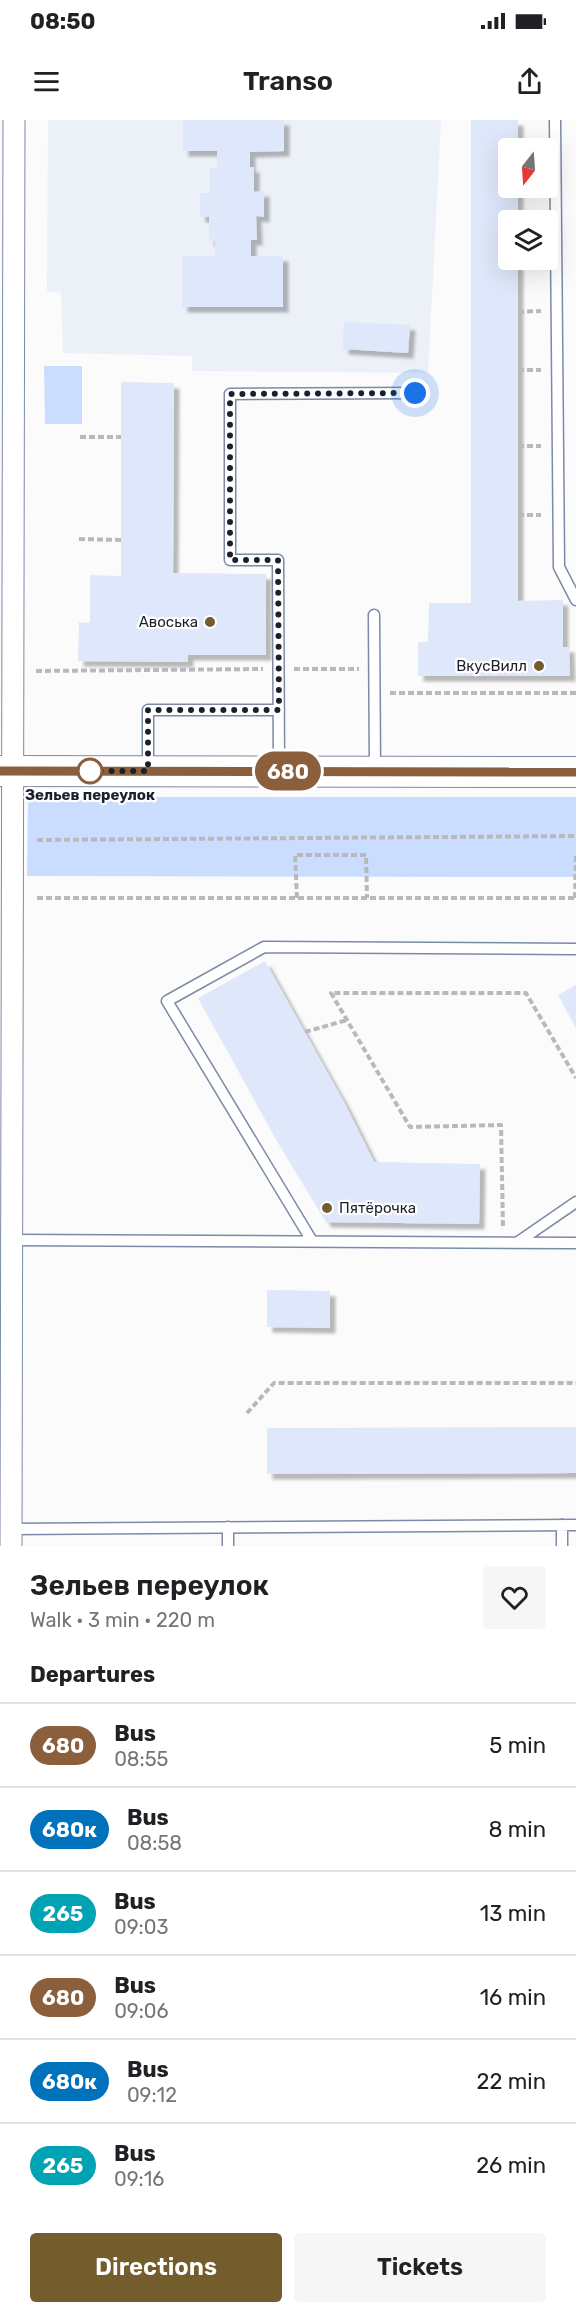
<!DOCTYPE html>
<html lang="en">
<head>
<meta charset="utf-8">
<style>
  :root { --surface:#fff; --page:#f6f6f6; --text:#202124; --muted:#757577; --line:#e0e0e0; --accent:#745d2d }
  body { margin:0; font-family:Rubik,sans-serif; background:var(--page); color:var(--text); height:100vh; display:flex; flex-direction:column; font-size:22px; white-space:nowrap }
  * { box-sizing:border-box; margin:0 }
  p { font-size:20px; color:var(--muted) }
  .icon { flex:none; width:33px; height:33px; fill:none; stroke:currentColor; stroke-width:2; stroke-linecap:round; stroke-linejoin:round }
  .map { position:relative; height:1426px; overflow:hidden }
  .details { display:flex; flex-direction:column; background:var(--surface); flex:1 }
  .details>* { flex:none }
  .badge { padding:0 12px; border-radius:20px; font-size:21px; line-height:39px }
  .needle { width:39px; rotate:197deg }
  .fabs { position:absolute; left:498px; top:18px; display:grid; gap:12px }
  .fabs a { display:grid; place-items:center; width:60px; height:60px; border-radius:6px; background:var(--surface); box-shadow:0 6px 24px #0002; font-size:30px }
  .you { position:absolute; width:30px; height:30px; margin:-15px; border:4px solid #fff; border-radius:50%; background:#1a73e8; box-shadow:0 0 0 9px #1a73e833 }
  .map>.badge { position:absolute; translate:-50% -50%; box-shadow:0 0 0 3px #fff }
  h2 { padding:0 30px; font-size:22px; line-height:54px }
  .round { display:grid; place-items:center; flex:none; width:63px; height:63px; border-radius:6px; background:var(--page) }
  .overview { display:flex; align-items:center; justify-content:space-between; height:102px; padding:0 30px }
  h1 { font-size:28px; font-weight:600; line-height:45px }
  .cta { display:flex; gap:12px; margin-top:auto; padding:12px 30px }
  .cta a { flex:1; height:69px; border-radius:6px; background:var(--accent); color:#fff; font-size:24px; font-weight:600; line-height:69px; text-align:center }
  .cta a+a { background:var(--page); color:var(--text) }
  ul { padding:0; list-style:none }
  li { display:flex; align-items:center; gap:18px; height:84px; padding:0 30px; border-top:2px solid var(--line) }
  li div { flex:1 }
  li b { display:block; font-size:22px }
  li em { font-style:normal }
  li .badge { min-width:66px; font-weight:700; text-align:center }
  .status { display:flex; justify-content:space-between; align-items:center; height:42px; padding:0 30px; background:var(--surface); direction:ltr }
  .status svg { height:16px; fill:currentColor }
  header { display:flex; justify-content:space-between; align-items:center; height:78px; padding:0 30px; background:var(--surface); font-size:27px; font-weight:600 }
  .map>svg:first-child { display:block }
  .built { fill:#ecf0f7 }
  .green { fill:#cbddfe }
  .building { fill:#dee8fa; filter:url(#shadow) }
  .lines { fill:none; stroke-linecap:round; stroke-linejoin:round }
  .lane-casing { stroke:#7c8aa6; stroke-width:13 }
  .street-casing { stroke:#7c8aa6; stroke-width:23 }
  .secondary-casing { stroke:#7c8aa6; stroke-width:32 }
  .path { stroke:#b7b9bc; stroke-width:4; stroke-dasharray:6 3; stroke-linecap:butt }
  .lane { stroke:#fff; stroke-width:10 }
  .street { stroke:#fff; stroke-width:21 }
  .secondary { stroke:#fff; stroke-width:30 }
  .line-casing { stroke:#fff; stroke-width:14 }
  .line { stroke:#8b5e3c; stroke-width:9 }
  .walk { stroke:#1b202b; stroke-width:6; stroke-dasharray:0 10.8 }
  .poi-dot { fill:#745d2d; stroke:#fff; stroke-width:2 }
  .stop-dot { fill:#fff; stroke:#8b5e3c; stroke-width:3 }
  .labels { text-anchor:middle; stroke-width:4.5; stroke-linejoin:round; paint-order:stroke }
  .poi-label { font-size:15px; fill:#1b202b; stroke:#fff; text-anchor:end }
  .stop-label { font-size:15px; font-weight:bold; fill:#1b202b; stroke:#fff }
</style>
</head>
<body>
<div class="status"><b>08:50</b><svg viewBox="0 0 49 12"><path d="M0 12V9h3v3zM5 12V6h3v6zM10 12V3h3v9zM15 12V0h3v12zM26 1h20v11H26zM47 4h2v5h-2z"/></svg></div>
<header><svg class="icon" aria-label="menu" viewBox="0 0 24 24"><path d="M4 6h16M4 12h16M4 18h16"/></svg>Transo<svg class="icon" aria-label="share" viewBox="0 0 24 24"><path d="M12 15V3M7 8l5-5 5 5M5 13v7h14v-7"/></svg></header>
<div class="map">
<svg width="576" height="1426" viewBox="0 0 576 1426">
  <defs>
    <filter id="shadow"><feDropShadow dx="5.5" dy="5.5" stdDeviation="1.5" flood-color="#0004"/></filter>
  </defs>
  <rect width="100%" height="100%" fill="#fbfbfb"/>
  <!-- built -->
  <path class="built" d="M48,0H441L428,253L192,251V236L63,233L61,173L47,171Z"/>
  <!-- green -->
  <path class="green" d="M44,246H82V304H45Z
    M28,677H576V757L27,756Z"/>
  <!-- building -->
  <path class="building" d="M183,0H284V31L250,32V47H254V72L264,71V97L256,96L257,120H251V136H283V187H182V136H215V121H209V97H200V73H210V48H217V31H183Z
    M471,0H518V28H508V68H518V100H508V140H518V481L563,480V527H569L570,556H418V522H428L429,483H471Z
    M344,202L410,205L408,233L343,229Z
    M121,262L174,263L173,453L266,454V535H188V542L78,541L79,502L90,503V455L121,456Z
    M265,841L345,984L374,1042L480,1044L479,1104L326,1102L277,1021L198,878Z
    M576,865V908L558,875Z
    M267,1170L330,1171V1208L267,1207Z
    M576,1307V1353L267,1354V1308Z"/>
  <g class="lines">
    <!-- lane casing -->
    <g class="lane-casing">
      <path id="lane" d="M555,0L559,447L576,480
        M374,495L375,651
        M148,648V590H279
        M279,651L278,440H230V274L415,273
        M11,1120L576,1123
        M312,1121L167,881L264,827L576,829
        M518,1122L576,1082
        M562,1405V1426
        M11,1409L576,1405
        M228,1426V1407"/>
    </g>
    <!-- street casing -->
    <g class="street-casing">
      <path id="street" d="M11,1426L14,0"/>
    </g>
    <!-- secondary casing -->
    <g class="secondary-casing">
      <path id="secondary" d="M0,651L576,652"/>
    </g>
    <!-- path -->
    <path class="path" d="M518,192L541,191
      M518,250H541
      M80,317H121
      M518,326H541
      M518,395H541
      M79,419L121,420
      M294,549H359
      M36,551L263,549
      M390,573H576
      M37,720L576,716
      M37,778H576
      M297,778L295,735H366L367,778
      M575,778L576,734
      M305,912L347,900
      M503,1106L501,1005L410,1007L331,873H526L576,958
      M247,1293L274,1263H576"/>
    <!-- lane -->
    <use href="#lane" class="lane"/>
    <!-- street -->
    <use href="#street" class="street"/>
    <!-- secondary -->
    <use href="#secondary" class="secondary"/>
  </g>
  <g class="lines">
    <!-- line casing -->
    <g class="line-casing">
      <path id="line" d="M0,651L576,652"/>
    </g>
    <!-- line -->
    <use href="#line" class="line"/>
    <!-- walk -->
    <path class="walk" d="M90,651H148V590H279L278,440H230V274L415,273"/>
  </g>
  <!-- markers -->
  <g class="poi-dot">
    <circle cx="210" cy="502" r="6"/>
    <circle cx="539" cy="546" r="6"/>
    <circle cx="327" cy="1088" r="6"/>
  </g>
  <circle class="stop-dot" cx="90" cy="651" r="12"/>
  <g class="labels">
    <!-- poi labels -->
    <g class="poi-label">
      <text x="198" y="507">Авоська</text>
      <text x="527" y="551">ВкусВилл</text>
      <text x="339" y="1093" text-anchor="start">Пятёрочка</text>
    </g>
    <!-- stop labels -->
    <g class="stop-label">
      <text x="90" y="680">Зельев переулок</text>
    </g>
  </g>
</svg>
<div class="fabs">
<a><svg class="needle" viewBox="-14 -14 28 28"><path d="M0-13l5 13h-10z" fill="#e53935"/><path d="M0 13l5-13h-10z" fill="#757577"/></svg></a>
<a><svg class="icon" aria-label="layers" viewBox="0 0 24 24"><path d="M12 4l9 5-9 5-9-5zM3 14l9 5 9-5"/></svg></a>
</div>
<div class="you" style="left:415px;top:273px"></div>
<b class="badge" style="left:288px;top:651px;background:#8b5e3c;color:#fff">680</b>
</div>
<section class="details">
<div class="overview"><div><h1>Зельев переулок</h1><p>Walk · 3 min · 220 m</p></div><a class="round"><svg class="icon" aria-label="heart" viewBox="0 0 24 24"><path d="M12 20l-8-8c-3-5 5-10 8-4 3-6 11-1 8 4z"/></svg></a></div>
<h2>Departures</h2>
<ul>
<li><span class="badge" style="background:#8b5e3c;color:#fff">680</span><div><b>Bus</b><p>08:55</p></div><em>5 min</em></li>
<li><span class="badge" style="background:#0072bc;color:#fff">680к</span><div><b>Bus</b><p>08:58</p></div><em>8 min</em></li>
<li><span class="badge" style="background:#00a3b4;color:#fff">265</span><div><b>Bus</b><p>09:03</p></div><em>13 min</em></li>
<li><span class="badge" style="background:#8b5e3c;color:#fff">680</span><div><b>Bus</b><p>09:06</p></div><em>16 min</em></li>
<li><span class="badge" style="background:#0072bc;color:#fff">680к</span><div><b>Bus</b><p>09:12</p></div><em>22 min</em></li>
<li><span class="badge" style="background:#00a3b4;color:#fff">265</span><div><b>Bus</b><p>09:16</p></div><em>26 min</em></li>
</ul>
<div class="cta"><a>Directions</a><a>Tickets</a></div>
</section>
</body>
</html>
